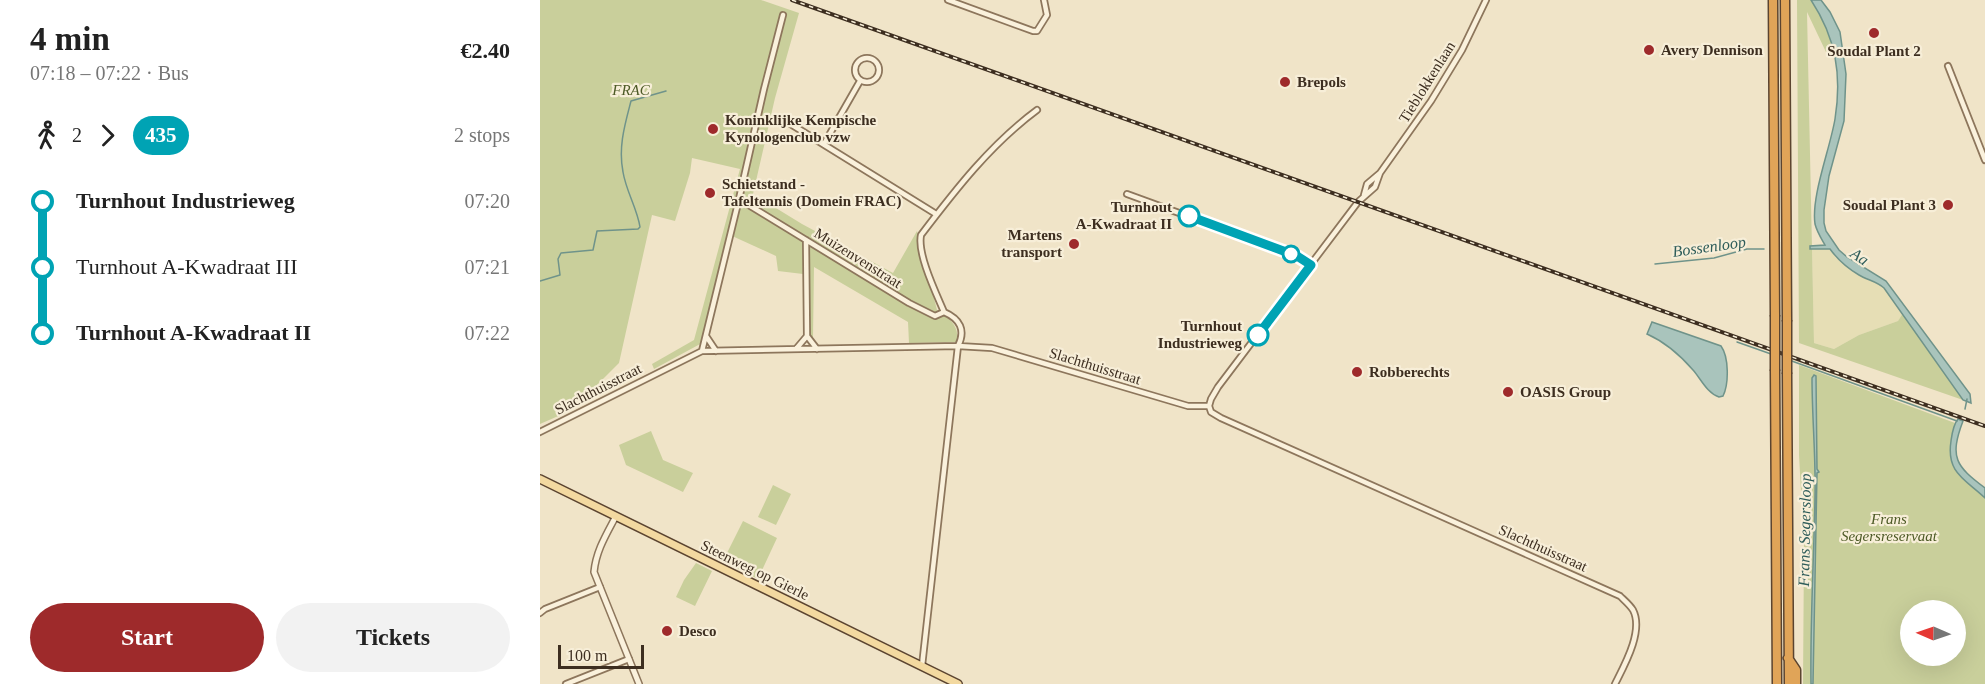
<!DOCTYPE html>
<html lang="en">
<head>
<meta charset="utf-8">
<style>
  :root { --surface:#fff; --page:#f2f2f2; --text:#222; --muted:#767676; --accent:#9e2a2b }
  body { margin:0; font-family:Georgia,serif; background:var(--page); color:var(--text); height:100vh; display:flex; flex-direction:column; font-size:22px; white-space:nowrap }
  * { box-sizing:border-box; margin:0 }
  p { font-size:20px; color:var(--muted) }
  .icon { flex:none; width:33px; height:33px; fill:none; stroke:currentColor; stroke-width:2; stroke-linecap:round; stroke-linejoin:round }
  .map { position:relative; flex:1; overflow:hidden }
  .drawer { display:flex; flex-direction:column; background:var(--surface); width:540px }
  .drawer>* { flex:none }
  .badge { padding:0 12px; border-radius:20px; font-size:21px; line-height:39px }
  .needle { width:39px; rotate:272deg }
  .controls { position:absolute; left:1360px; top:600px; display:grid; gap:12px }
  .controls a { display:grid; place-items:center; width:66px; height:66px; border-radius:50%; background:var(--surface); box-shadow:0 6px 24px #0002; font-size:30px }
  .scale { position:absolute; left:18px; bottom:15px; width:86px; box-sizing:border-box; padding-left:6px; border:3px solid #3d2e20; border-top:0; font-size:16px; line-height:21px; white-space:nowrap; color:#3d2e20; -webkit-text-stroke:4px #f7eed8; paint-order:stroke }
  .map>.badge { position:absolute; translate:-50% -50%; box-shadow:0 0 0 3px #fff }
  .legs { display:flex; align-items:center; gap:9px; height:66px; padding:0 30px; font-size:20px }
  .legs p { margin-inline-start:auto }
  .headline { display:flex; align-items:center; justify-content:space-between; height:102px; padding:0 30px }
  h1 { font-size:33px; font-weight:600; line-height:45px }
  .button { display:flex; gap:12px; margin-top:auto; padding:12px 30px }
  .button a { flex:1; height:69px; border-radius:36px; background:var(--accent); color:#fff; font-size:24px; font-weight:600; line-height:69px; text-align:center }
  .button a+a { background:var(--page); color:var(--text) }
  ul { padding:0 30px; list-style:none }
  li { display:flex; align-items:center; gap:21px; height:66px; font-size:22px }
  li i { display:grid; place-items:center; width:9px; height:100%; margin:0 8px; background:currentColor }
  li i::after { content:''; width:15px; height:15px; margin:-8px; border:4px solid; border-radius:50%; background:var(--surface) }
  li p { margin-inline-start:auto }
  li:first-child i { background:linear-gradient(#0000 50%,currentColor 0) }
  li:last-child i { background:linear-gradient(currentColor 50%,#0000 0) }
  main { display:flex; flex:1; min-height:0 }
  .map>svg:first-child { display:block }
  .farmland { fill:#e6deb5 }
  .green { fill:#c9cf9b; fill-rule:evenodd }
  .water { fill:#a9c4bc; stroke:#6f938a; stroke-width:1.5 }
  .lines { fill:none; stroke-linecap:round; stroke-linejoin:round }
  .stream { stroke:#6f938a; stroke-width:1.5 }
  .minor-casing { stroke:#8d765c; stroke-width:8 }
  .tertiary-casing { stroke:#8d765c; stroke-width:8 }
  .primary-casing { stroke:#5b4430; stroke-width:10 }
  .motorway-casing { stroke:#5b4430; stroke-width:11 }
  .minor { stroke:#faf1dc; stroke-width:4.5 }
  .tertiary { stroke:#faf1dc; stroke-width:5 }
  .primary { stroke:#f3d9a0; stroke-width:7 }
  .motorway { stroke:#e0a458; stroke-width:8 }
  .rail-casing { stroke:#3d2e20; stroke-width:4 }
  .rail { stroke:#f7eed8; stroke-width:1.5; stroke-dasharray:4.5; stroke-linecap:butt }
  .motorway-bridge-casing { stroke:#5b4430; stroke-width:11; stroke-linecap:butt }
  .motorway-bridge { stroke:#e0a458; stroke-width:8 }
  .line-1-casing { stroke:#fff; stroke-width:14 }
  .line-1 { stroke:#00a3b4; stroke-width:9 }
  .poi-dot { fill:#9e2a2b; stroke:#f7eed8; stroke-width:2 }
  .stop-1-dot { fill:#fff; stroke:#00a3b4; stroke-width:3 }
  .labels { text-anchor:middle; stroke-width:4.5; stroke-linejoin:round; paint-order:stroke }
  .poi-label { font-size:15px; font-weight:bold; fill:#3d2e20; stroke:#f7eed8; text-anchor:start }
  .street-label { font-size:15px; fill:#3d2e20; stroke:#f7eed8 }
  .park-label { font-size:15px; font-style:italic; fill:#4d5a26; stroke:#f7eed8 }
  .stop-label { font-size:15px; font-weight:bold; fill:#3d2e20; stroke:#f7eed8; text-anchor:end }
  .water-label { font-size:16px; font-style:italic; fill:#2f5d5a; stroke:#f7eed8 }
</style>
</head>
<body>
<main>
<section class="drawer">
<div class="headline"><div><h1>4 min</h1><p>07:18 – 07:22 · Bus</p></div><b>€2.40</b></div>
<div class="legs"><svg class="icon" aria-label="walk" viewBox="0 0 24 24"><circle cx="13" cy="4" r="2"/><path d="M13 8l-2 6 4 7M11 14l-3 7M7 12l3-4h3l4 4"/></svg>2<svg class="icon" aria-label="forward" viewBox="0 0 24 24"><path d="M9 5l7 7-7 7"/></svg><b class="badge" style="background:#00a3b4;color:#fff">435</b><p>2 stops</p></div>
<ul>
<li><i style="color:#00a3b4"></i><b>Turnhout Industrieweg</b><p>07:20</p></li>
<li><i style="color:#00a3b4"></i><span>Turnhout A-Kwadraat III</span><p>07:21</p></li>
<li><i style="color:#00a3b4"></i><b>Turnhout A-Kwadraat II</b><p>07:22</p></li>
</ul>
<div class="button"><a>Start</a><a>Tickets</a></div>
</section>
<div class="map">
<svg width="1445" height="684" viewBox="0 0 1445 684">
  <rect width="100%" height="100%" fill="#f0e4c8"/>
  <!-- farmland -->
  <path class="farmland" d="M1272,249H1290L1296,258L1343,287L1363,313L1358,321L1319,335L1294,349L1274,343Z"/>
  <!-- green -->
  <path class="green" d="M0,0H221L259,13L235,98L213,194L262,224L353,273L377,231L397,310H401C410,320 421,328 416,342L369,343L368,322L274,267L273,337H265L263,274L238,271L236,256L190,235L162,343L114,369L112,364L154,340L200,169L152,158L150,173L135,221L112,215L79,363L32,410L0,424Z
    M1257,0H1271L1287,28L1294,52H1286L1267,12L1274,343L1294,349L1319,335L1358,321L1363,313L1423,400L1259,343Z
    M1259,365L1415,423C1403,468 1414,470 1445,498V684H1263L1264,546L1259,455ZM1371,610H1416V656H1371Z
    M111,431L123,460L153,473L143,492L86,465L79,445Z
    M233,485L251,494L236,525L218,517Z
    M203,521L237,538L218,579L183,561Z
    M156,563L172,571L155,606L136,597L144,580Z"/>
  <!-- water -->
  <path class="water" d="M1271,0H1281L1290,12L1300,32L1306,74L1304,121L1289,176L1284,210V223L1286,231L1299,250L1307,257L1346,281L1430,394L1431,403L1423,400L1344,288C1336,281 1327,280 1319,275C1307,268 1298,260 1290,249H1270V246L1285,245C1281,238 1277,232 1275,224C1271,196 1290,149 1295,119C1302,75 1296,38 1271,0Z
    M1112,322L1181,346C1189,357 1189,384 1183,396L1179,397C1167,393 1161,379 1153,370C1140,355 1125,342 1107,334Z
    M1274,375L1276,376L1277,469L1279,472L1277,473L1273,684H1271C1270,621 1274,559 1275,496C1276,458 1272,418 1272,378Z
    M1418,419L1423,421C1409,458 1416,466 1445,488V498C1425,479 1406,473 1411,441C1412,434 1413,425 1418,419Z"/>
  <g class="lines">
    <!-- stream -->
    <path class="stream" d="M1115,264L1174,258L1207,249H1224
      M0,281L20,275L18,259L21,253L53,250L57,231L98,229L100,227C97,208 86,191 83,172C78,147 85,124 91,101L126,91
      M1197,342L1231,354
      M1249,360L1417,421
      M1425,409L1427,399"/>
    <!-- minor casing -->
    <g class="minor-casing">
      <path id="minor" d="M408,0L493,31H497L507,15L504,0
        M243,15L224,89L199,199L369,303L395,316L404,312
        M315 70a12 12 0 1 1 24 0a12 12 0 1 1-24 0Z
        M1408,66L1445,160
        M249,123L396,214
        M284,144L320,81
        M587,194L757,256L771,265
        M824,195L827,184L840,173
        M266,240L267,336L277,349
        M166,336L176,351
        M256,349L267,336
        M162,351L199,199
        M669,406L671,412L681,418L1080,596C1084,600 1090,605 1093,610C1104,631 1084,666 1075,684
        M669,406L671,399L678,387L818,202L835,187L840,173L891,101L922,50L946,0
        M0,432L162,351L418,346L452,348L648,406H669
        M0,613L5,609L60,587
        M382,666L418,346C426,330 420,319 404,312C396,293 377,254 381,235C416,189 451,144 497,110
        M26,684L89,659"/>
    </g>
    <!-- tertiary casing -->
    <g class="tertiary-casing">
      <path id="tertiary" d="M76,516C66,535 56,551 54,572L99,684"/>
    </g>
    <!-- primary casing -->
    <g class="primary-casing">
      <path id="primary" d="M0,479L418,684"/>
    </g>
    <!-- motorway casing -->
    <g class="motorway-casing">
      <path id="motorway" d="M1233,0L1235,315
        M1245,0L1247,320
        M1235,371L1237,684
        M1247,374L1249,684
        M1248,658L1256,670V684"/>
    </g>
    <!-- minor -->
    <use href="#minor" class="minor"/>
    <!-- tertiary -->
    <use href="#tertiary" class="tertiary"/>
    <!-- primary -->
    <use href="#primary" class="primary"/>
    <!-- motorway -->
    <use href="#motorway" class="motorway"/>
    <!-- rail casing -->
    <g class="rail-casing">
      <path id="rail" d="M252,0L1445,426"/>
    </g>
    <!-- rail -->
    <use href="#rail" class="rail"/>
    <!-- motorway-bridge casing -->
    <g class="motorway-bridge-casing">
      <path id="motorway-bridge" d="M1235,315V371
        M1247,320V374"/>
    </g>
    <!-- motorway-bridge -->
    <use href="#motorway-bridge" class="motorway-bridge"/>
  </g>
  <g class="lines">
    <!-- line-1 casing -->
    <g class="line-1-casing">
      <path id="line-1" d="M649,216L757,256L771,265L718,335"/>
    </g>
    <!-- line-1 -->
    <use href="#line-1" class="line-1"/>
  </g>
  <!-- markers -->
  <g class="poi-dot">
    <circle cx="1334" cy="33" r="6"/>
    <circle cx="1109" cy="50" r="6"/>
    <circle cx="745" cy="82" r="6"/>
    <circle cx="173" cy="129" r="6"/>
    <circle cx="170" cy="193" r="6"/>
    <circle cx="1408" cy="205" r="6"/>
    <circle cx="534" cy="244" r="6"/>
    <circle cx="817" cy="372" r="6"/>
    <circle cx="968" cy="392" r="6"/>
    <circle cx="127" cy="631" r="6"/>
  </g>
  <g class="stop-1-dot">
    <circle cx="649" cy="216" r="10"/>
    <circle cx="751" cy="254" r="8"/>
    <circle cx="718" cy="335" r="10"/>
  </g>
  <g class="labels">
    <!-- poi labels -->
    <g class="poi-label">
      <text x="1121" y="55">Avery Dennison</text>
      <text x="1334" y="56" text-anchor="middle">Soudal Plant 2</text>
      <text x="757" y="87">Brepols</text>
      <text x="185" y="125">Koninklijke Kempische<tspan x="185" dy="17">Kynologenclub vzw</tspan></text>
      <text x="182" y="189">Schietstand -<tspan x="182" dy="17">Tafeltennis (Domein FRAC)</tspan></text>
      <text x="1396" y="210" text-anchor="end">Soudal Plant 3</text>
      <text x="522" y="240" text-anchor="end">Martens<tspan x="522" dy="17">transport</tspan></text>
      <text x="829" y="377">Robberechts</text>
      <text x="980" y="397">OASIS Group</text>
      <text x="139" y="636">Desco</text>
    </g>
    <!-- street labels -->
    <g class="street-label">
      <text transform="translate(887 82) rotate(-58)" y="5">Tieblokkenlaan</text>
      <text transform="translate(318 258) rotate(32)" y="5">Muizenvenstraat</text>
      <text transform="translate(555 366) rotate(17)" y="5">Slachthuisstraat</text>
      <text transform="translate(58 389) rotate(-27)" y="5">Slachthuisstraat</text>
      <text transform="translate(1003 548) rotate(24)" y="5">Slachthuisstraat</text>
      <text transform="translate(215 570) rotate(26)" y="5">Steenweg op Gierle</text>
    </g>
    <!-- park labels -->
    <g class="park-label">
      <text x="91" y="95">FRAC</text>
      <text x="1349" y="524">Frans<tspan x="1349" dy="17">Segersreservaat</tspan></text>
    </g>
    <!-- stop labels -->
    <g class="stop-label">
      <text x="632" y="212">Turnhout<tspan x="632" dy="17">A-Kwadraat II</tspan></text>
      <text x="702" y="331">Turnhout<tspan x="702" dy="17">Industrieweg</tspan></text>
    </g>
    <!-- water labels -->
    <g class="water-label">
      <text transform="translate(1169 246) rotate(-8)" y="6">Bossenloop</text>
      <text transform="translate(1320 256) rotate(34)" y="6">Aa</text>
      <text transform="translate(1264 530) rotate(-89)" y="6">Frans Segersloop</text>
    </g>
  </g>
</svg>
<div class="controls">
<a><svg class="needle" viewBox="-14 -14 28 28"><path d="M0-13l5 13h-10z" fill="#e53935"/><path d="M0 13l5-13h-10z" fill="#767676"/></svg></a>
</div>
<div class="scale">100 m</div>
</div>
</main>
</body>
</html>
